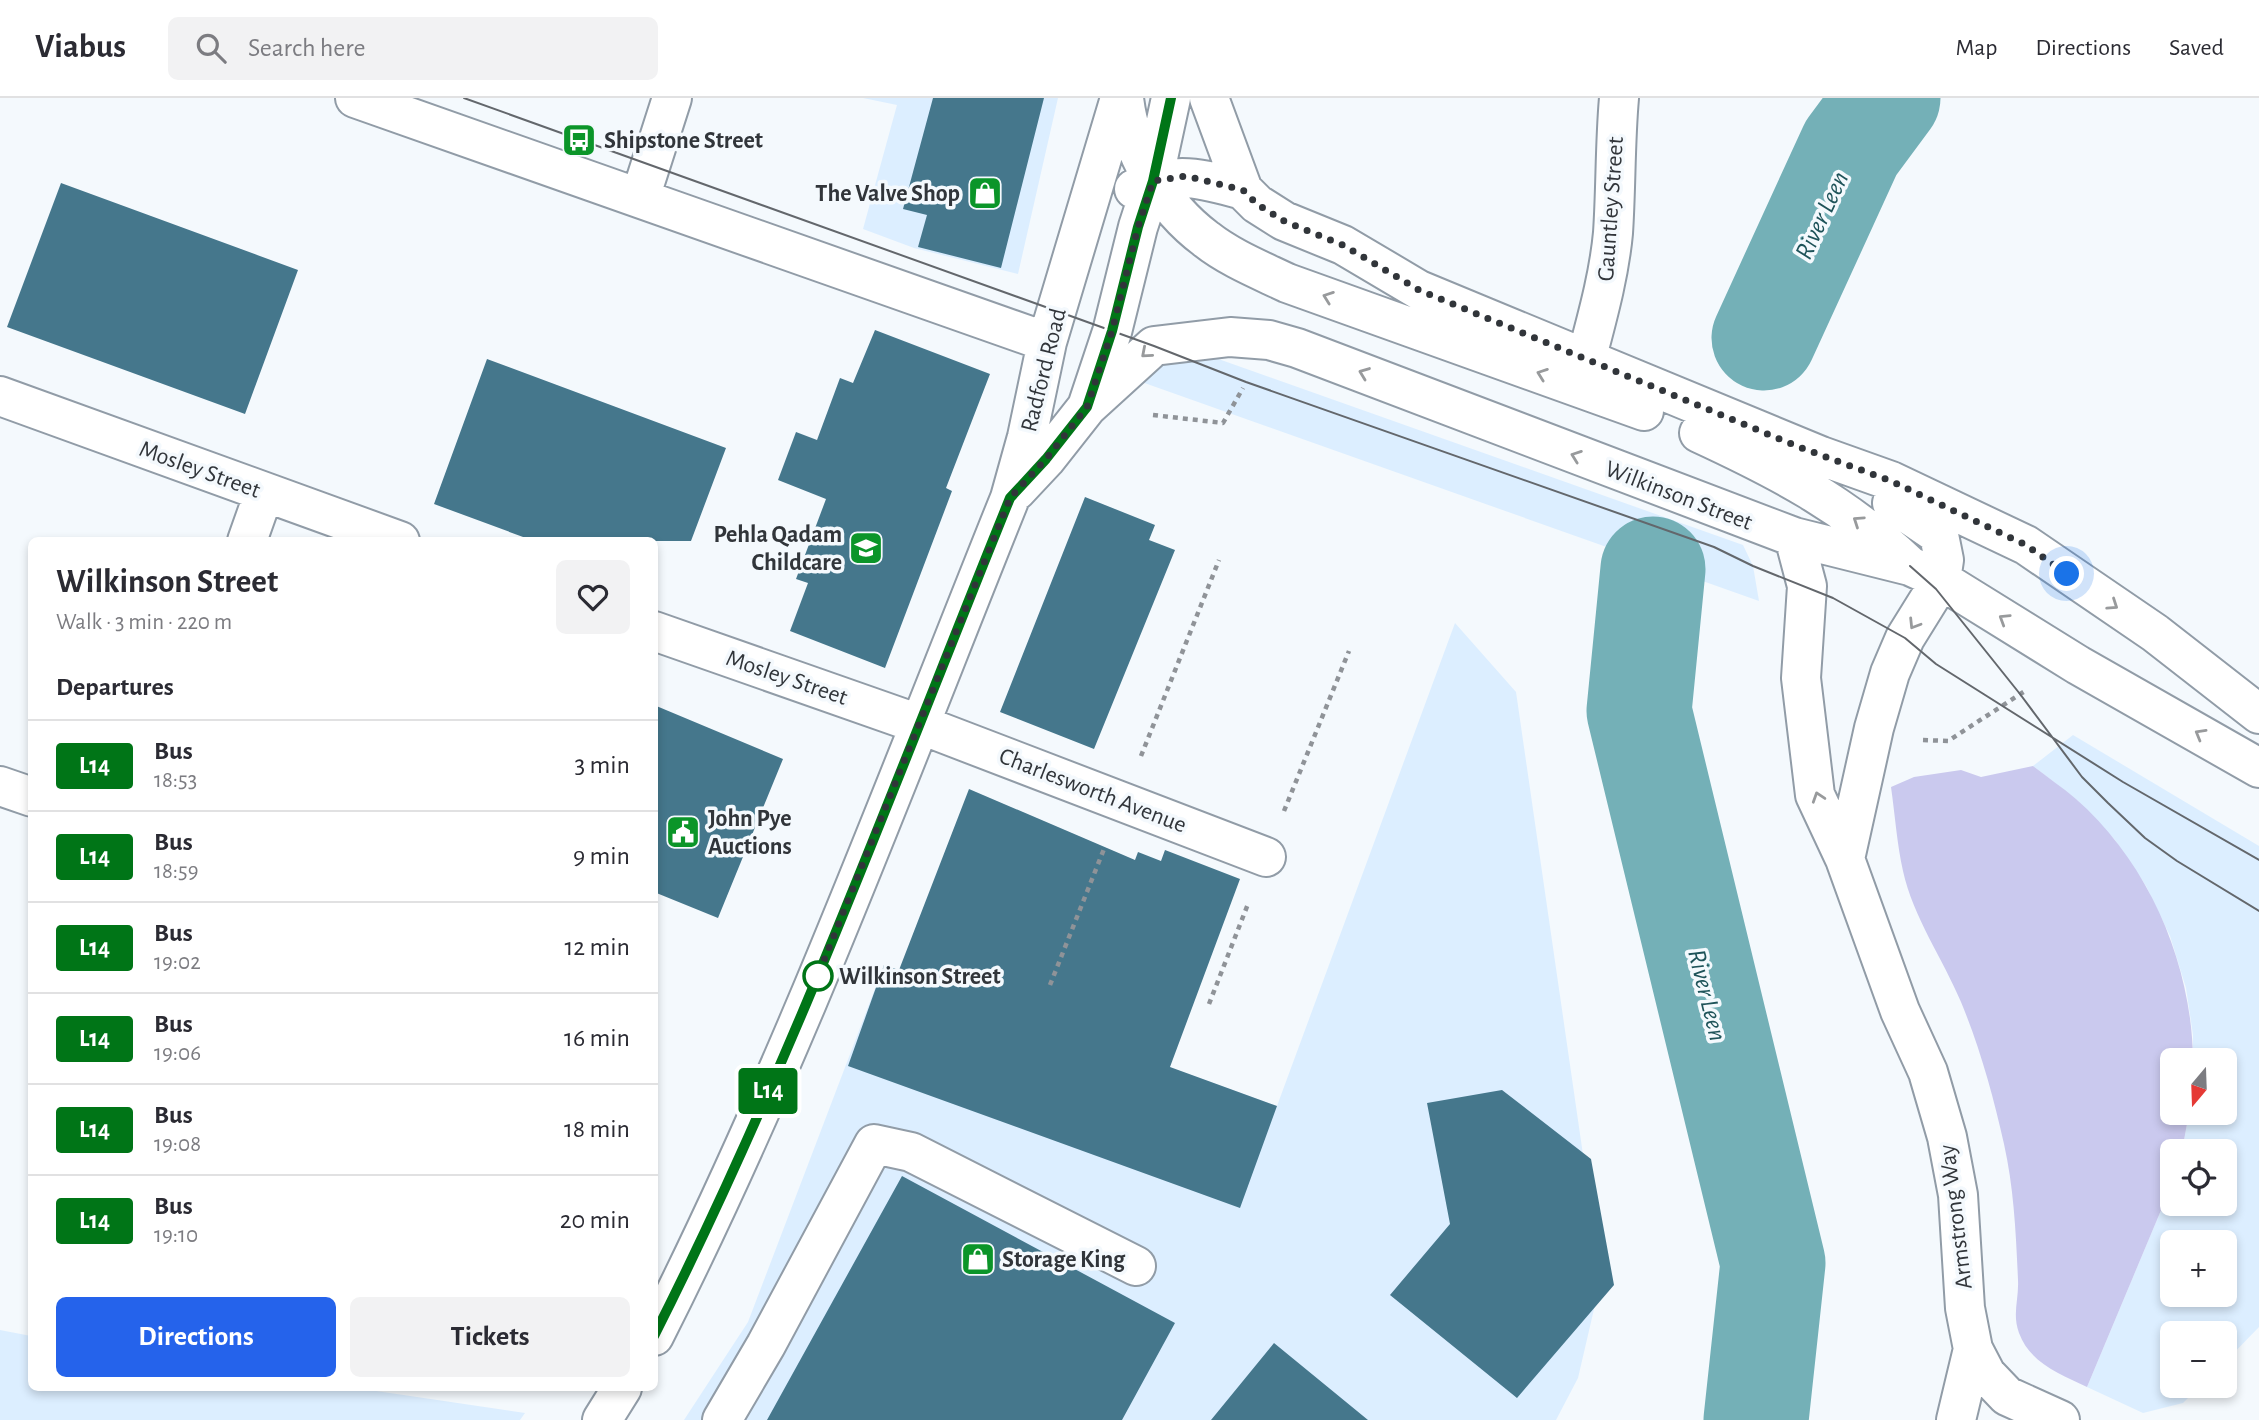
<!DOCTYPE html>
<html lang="en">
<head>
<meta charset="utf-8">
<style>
  :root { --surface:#fff; --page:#f2f2f3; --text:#2b2b33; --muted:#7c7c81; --line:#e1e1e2; --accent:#2563eb }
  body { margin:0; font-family:"Alegreya Sans",sans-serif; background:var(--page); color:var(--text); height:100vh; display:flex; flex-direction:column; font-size:26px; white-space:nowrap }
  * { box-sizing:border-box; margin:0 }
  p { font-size:23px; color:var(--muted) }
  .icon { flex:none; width:38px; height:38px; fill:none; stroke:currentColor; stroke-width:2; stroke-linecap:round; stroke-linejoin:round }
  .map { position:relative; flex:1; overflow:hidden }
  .panel { position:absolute; left:28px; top:439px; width:630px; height:854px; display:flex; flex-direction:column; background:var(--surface); border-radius:10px; box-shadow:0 4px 10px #0003 }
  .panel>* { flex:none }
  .badge { padding:0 14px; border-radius:5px; font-size:24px; line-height:46px }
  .needle { width:46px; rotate:199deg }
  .tools { position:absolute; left:2160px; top:950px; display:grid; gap:14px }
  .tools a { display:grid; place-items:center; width:77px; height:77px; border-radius:10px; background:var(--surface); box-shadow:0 4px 10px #0003; font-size:35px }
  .you { position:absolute; width:35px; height:35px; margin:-18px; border:5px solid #fff; border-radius:50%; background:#1a73e8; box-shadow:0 0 0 10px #1a73e833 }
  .map>.badge { position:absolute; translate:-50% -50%; box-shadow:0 0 0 4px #fff }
  h2 { padding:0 28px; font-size:26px; line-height:63px }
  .round { display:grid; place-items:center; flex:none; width:74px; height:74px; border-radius:10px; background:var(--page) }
  .summary { display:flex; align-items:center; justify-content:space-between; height:119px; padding:0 28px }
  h1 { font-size:33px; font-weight:700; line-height:52px }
  .action { display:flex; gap:14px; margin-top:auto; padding:14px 28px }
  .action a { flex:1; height:80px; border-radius:10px; background:var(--accent); color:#fff; font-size:28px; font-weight:700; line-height:80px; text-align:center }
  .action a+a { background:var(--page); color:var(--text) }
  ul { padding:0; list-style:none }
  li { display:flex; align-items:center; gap:21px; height:91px; padding:0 28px; border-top:2px solid var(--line) }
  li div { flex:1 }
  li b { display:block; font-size:26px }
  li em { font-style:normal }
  li .badge { min-width:77px; font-weight:700; text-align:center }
  header { display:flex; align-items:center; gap:42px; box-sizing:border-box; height:98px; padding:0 35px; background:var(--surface); border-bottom:2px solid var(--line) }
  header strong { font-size:33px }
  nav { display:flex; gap:38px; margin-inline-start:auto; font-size:24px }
  .search { width:490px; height:63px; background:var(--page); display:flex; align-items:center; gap:18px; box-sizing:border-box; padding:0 24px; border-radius:10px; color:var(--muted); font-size:26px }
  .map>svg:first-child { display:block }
  .built { fill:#dceeff; fill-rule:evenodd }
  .green { fill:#cac9ee }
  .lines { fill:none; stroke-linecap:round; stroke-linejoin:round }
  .river { stroke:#74b0b7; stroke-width:105 }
  .building { fill:#45778c }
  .minor-casing { stroke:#919ca7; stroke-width:42 }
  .path { stroke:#8f9398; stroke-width:4.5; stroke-dasharray:5 5; stroke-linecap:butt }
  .minor { stroke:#fff; stroke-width:38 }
  .tram { stroke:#63676c; stroke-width:2 }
  .oneway { stroke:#989a9c }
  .line-casing { stroke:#fff; stroke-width:16 }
  .line { stroke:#007517; stroke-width:10 }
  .walk { stroke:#31353a; stroke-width:7; stroke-dasharray:0 12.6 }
  .stop-dot { fill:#fff; stroke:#007517; stroke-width:3.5 }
  .labels { text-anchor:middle; stroke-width:7; stroke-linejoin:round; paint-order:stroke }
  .poi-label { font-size:24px; font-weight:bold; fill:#31353a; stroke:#f4f9fd; text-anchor:start }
  .street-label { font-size:24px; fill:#31353a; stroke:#f4f9fd }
  .stop-label { font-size:24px; font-weight:bold; fill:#31353a; stroke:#f4f9fd; text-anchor:start }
  .water-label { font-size:26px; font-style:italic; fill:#1e5359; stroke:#f4f9fd }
</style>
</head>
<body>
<header>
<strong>Viabus</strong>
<div class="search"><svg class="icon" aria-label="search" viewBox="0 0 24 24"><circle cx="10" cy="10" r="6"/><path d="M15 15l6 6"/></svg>Search here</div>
<nav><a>Map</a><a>Directions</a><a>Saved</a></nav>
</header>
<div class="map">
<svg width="2259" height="1322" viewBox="0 0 2259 1322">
  <rect width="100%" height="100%" fill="#f4f9fd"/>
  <!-- built -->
  <path class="built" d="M863,0H1058L1018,176L914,150L863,131L897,7Z
    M1193,252L1743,447L1753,468L1759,503L1136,282L1173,255Z
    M1455,525L1516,594L1601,1181L1578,1280L1556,1322H684L748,1224L884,867L1277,1008Z
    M2073,637L2259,748V1229L2224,1265V1236H2172V1288H2200L2183,1305L2143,1315L2087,1289L2172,1086V1106H2224V1054L2182,1053L2189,1015H2224V962H2193V937L2186,890L2170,838L2146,788L2115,742L2077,702L2033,668ZM2172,1144H2224V1197H2172Z
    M0,1232L31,1238L32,1290H356L525,1315L520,1322H0Z"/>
  <!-- green -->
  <path class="green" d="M2033,668C2047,679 2062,689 2076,701C2149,765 2192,866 2193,962H2172V1015H2189L2182,1053L2172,1054V1086L2087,1289C2060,1276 2030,1265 2019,1235C2012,1216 2019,1201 2018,1182C2016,1136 2014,1091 2004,1046C1993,997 1980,950 1961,904C1943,861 1913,819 1903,773C1897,746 1895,717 1891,689L1914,679L1961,672L1981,679Z"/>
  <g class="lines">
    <!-- river -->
    <path class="river" d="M1764,240L1851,50L1888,0
      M1653,471L1639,613L1773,1165L1756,1322"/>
  </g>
  <!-- building -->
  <path class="building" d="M933,0H1044L1001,170L918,149L927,117L903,111Z
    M61,85L298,172L245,316L7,229Z
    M875,232L990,276L946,390L952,393L885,570L790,533L808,485L796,481L826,401L778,382L796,334L817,342L840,280L853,285Z
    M487,261L726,350L691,443H534L434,406Z
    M1085,399L1155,427L1149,442L1175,452L1094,651L1000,614Z
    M654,607L783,661L718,820L654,794Z
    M969,691L1135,762L1138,754L1161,763L1165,752L1240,781L1170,969L1277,1008L1240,1110L848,968L884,867L899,872Z
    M1502,992L1591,1061L1614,1187L1517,1300L1390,1197L1450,1126L1427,1005Z
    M902,1078L1175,1225L1122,1322H767Z
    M1274,1245L1368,1322H1211Z"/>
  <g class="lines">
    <!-- minor casing -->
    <g class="minor-casing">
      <path id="minor" d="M355,0L1047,244
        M1124,0C1130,54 1163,109 1206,141C1230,160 1260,172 1287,185L1644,313
        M1209,0L1243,92L1257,106L1284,123L1343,147L1419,192L1821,358L1891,383L2026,447L2155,535L2259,616
        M1134,91C1175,73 1201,80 1243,92
        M640,100L672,0
        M1586,262C1597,220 1609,178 1613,135C1616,90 1615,45 1619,0
        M0,298L400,443
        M1087,309L1154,248L1230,239L1269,242L1297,250L1794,439L1910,468L1941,482L2078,567L2259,670
        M1699,335C1779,372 1844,406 1908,466
        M1016,393L1046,361L1087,309L1112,234L1138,129L1153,83L1171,0
        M1794,439L1807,488L1801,580L1815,697L1845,761L1900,913L1928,974L1947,1039L1958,1097L1965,1210L1973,1251L1986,1276L2007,1298L2060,1322
        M247,443L264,395
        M654,533L919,626L1266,759
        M0,688L32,699
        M1845,761L1874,630L1890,575L1905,540L1941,482L1944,462L1939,437L1892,405
        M654,1238C791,967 897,681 1010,400L1027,339L1047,244L1120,0
        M602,1322L622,1290
        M722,1322L766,1247L874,1046L911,1054L1136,1168
        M1956,1322L1973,1251"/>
    </g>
    <!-- path -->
    <path class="path" d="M1153,317L1223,325L1243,290
      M1923,642L1948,643L2025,593
      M1141,658L1219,462
      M1284,713L1349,553
      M1050,887L1104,751
      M1209,906L1248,806"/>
    <!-- minor -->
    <use href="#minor" class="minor"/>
    <!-- tram -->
    <path class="tram" d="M464,0L1154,248L1246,284L1714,449L1753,468L1833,500L1905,540L1936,566L2123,684L2259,762
      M1910,468L1936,491L2020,596L2082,679L2108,705L2145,740L2177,763L2259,813"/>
  </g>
  <!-- one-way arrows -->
  <defs><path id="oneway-chevron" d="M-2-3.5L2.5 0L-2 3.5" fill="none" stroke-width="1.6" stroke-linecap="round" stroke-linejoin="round" transform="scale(1.75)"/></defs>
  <g class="oneway">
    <use href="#oneway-chevron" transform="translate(1328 199) rotate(-160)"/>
    <use href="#oneway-chevron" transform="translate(1146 255) rotate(139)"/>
    <use href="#oneway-chevron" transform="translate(1364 275) rotate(-159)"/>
    <use href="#oneway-chevron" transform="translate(1542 276) rotate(-160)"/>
    <use href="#oneway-chevron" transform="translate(1576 358) rotate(-160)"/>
    <use href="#oneway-chevron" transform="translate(1858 423) rotate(-146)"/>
    <use href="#oneway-chevron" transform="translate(2113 507) rotate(34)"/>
    <use href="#oneway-chevron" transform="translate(2004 521) rotate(-148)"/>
    <use href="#oneway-chevron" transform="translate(1914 526) rotate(122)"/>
    <use href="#oneway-chevron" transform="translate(2200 636) rotate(-150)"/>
    <use href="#oneway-chevron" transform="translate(1818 699) rotate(-108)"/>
  </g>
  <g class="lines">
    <!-- line casing -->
    <g class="line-casing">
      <path id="line" d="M654,1238C791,967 896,681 1010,400L1046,361L1087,309L1112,233L1138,129L1153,83L1171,0"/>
    </g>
    <!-- line -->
    <use href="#line" class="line"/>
    <!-- walk -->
    <path class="walk" d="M818,878L814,887L1010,400L1046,361L1087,309L1112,233L1138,129L1153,83L1186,78L1243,92L1257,106L1284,123L1343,147L1419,192L1799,349L1891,383L2026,447L2067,476"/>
  </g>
  <!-- icons -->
  <defs>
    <g id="bus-square" transform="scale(1.75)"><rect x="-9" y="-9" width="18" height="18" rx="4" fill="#0b9529" stroke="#f4f9fd"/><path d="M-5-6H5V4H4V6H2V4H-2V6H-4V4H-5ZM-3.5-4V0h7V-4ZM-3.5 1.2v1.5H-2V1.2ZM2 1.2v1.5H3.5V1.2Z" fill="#fff"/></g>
    <g id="shop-square" transform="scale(1.75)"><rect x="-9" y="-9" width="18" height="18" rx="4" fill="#0b9529" stroke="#f4f9fd"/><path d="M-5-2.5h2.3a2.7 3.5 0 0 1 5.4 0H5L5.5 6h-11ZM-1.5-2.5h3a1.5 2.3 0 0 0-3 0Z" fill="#fff"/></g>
    <g id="school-square" transform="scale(1.75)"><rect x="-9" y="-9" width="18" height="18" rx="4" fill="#0b9529" stroke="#f4f9fd"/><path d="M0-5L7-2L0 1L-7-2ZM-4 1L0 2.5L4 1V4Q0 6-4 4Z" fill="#fff"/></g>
    <g id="civic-square" transform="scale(1.75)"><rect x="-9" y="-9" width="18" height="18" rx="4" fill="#0b9529" stroke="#f4f9fd"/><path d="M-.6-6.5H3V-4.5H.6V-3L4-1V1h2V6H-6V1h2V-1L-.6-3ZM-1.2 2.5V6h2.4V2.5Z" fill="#fff"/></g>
  </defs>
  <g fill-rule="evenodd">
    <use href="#bus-square" x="579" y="42"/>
    <use href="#shop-square" x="985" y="95"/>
    <use href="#school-square" x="866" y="450"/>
    <use href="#civic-square" x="683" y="734"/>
    <use href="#shop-square" x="978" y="1161"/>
  </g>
  <!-- markers -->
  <circle class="stop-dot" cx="818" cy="878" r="14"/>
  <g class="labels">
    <!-- poi labels -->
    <g class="poi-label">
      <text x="604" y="50">Shipstone Street</text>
      <text x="960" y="103" text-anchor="end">The Valve Shop</text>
      <text x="842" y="444" text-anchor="end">Pehla Qadam<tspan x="842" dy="28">Childcare</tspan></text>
      <text x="708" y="728">John Pye<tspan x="708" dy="28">Auctions</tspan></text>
      <text x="1002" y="1169">Storage King</text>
    </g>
    <!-- street labels -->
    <g class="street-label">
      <text transform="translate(1610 111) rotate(-86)" y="8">Gauntley Street</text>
      <text transform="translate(1043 272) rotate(-76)" y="8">Radford Road</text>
      <text transform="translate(200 371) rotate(20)" y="8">Mosley Street</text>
      <text transform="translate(1679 397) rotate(21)" y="8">Wilkinson Street</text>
      <text transform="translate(787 579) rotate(19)" y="8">Mosley Street</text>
      <text transform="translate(1093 692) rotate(21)" y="8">Charlesworth Avenue</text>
      <text transform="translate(1955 1119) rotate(-97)" y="8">Armstrong Way</text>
    </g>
    <!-- stop labels -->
    <g class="stop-label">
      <text x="839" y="886">Wilkinson Street</text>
    </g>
    <!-- water labels -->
    <g class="water-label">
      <text transform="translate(1821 117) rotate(-65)" y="9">River Leen</text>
      <text transform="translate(1708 897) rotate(76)" y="9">River Leen</text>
    </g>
  </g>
</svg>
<div class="tools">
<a><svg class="needle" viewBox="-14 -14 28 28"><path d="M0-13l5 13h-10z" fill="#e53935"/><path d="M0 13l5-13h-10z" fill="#7c7c81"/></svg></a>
<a><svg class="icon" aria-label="locate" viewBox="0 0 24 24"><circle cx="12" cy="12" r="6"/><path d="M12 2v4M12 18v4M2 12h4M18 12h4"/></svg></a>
<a>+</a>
<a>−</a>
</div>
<div class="you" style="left:2067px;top:476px"></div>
<b class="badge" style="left:768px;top:993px;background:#007517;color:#fff">L14</b>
<section class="panel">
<div class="summary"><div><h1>Wilkinson Street</h1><p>Walk · 3 min · 220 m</p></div><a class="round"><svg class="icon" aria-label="heart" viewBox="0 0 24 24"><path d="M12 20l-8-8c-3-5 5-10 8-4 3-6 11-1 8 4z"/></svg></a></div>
<h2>Departures</h2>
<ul>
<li><span class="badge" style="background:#007517;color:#fff">L14</span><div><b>Bus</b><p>18:53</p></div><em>3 min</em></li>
<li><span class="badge" style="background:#007517;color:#fff">L14</span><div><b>Bus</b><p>18:59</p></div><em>9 min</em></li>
<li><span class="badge" style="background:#007517;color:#fff">L14</span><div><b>Bus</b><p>19:02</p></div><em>12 min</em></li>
<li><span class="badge" style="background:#007517;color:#fff">L14</span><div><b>Bus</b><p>19:06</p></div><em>16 min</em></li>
<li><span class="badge" style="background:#007517;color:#fff">L14</span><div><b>Bus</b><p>19:08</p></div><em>18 min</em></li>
<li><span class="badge" style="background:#007517;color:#fff">L14</span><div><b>Bus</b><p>19:10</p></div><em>20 min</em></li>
</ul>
<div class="action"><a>Directions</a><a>Tickets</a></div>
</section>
</div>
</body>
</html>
